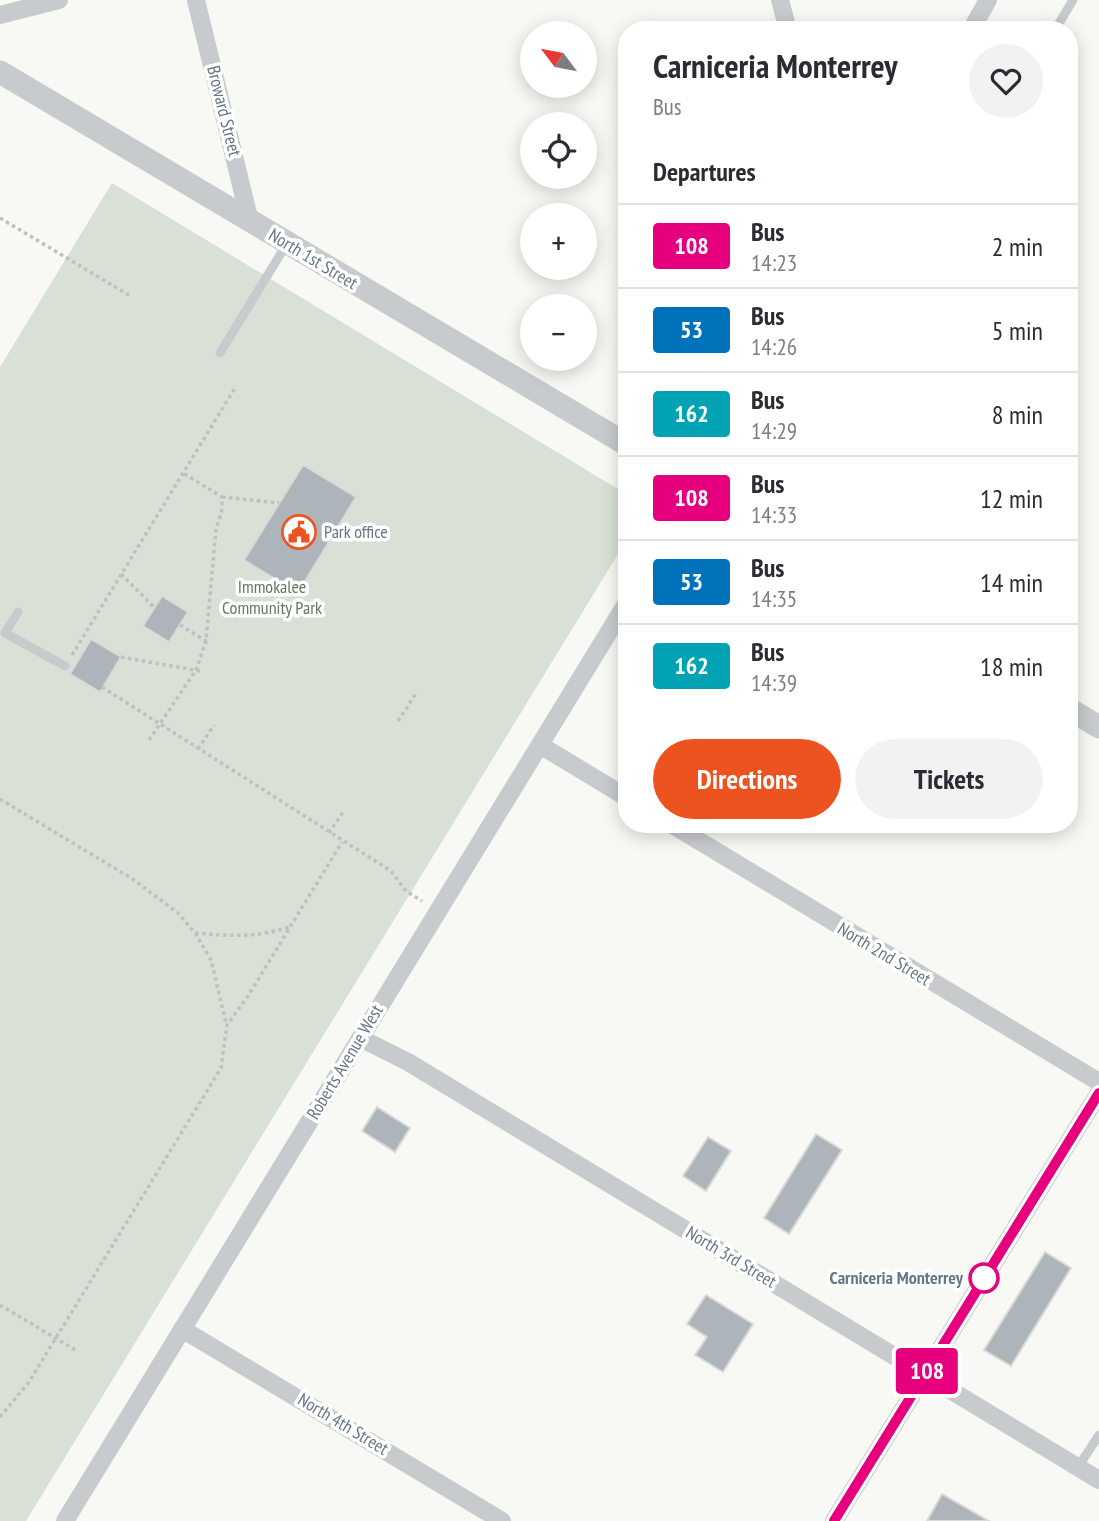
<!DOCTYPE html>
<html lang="en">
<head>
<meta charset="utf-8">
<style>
  :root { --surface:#fff; --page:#f2f2f3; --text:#2b2b33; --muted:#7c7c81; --line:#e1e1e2; --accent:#ed531f }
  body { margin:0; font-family:"PT Sans Narrow",sans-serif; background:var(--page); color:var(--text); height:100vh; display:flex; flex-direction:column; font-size:26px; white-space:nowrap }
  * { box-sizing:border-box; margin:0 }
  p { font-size:23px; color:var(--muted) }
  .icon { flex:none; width:38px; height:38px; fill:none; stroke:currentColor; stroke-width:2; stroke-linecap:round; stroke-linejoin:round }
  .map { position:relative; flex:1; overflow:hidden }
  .panel { position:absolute; left:618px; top:21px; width:460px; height:812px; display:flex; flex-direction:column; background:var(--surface); border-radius:28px; box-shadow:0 4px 18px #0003 }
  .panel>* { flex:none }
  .badge { padding:0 14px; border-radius:5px; font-size:24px; line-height:46px }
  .needle { width:46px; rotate:302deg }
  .buttons { position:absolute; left:520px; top:21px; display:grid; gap:14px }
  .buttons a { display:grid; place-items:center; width:77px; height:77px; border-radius:50%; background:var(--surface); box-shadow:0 4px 18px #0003; font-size:35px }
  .map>.badge { position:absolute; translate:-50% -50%; box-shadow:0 0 0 4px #fff }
  h2 { padding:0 35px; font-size:26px; line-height:63px }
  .round { display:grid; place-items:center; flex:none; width:74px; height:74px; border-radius:37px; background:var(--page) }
  .head { display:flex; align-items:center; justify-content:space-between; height:119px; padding:0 35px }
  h1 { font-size:33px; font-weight:600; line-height:52px }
  .cta { display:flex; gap:14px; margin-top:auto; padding:14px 35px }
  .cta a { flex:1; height:80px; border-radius:42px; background:var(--accent); color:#fff; font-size:28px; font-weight:600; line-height:80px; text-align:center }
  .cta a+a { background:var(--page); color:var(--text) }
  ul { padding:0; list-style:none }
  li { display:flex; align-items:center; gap:21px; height:84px; padding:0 35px; border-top:2px solid var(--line) }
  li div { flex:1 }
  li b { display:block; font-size:26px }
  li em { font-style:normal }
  li .badge { min-width:77px; font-weight:700; text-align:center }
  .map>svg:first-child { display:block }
  .green { fill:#d9e0d5 }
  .building { fill:#adb5bb; stroke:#d9d9d7; stroke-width:2 }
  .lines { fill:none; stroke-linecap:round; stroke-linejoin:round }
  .path { stroke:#bec1c3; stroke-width:3.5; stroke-dasharray:3.5 3.5; stroke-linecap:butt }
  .service { stroke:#c7cbce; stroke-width:9 }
  .minor { stroke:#c7cbce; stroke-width:18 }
  .tertiary { stroke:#c7cbce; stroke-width:23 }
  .line-casing { stroke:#fff; stroke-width:16 }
  .line { stroke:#e6007e; stroke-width:10 }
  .stop-dot { fill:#fff; stroke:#e6007e; stroke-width:3.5 }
  .labels { text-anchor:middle; stroke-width:7; stroke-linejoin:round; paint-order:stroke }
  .street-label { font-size:18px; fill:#657787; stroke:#fff }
  .poi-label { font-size:18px; fill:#657787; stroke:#fff; text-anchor:start }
  .park-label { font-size:18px; fill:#657960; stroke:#fff }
  .stop-label { font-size:18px; font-weight:bold; fill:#657787; stroke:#fff; text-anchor:end }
</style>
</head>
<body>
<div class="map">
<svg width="1099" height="1521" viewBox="0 0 1099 1521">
  <rect width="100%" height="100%" fill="#f8f8f4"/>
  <!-- green -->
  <path class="green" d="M112,183L626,494V541L26,1521H0V367Z"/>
  <!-- building -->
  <path class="building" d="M303,465L356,497L298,593L244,560Z
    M162,596L188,612L169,642L143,626Z
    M91,639L121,657L100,692L70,674Z
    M377,1107L410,1128L395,1152L362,1131Z
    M816,1134L842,1150L789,1234L764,1218Z
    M708,1137L731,1151L706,1191L683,1176Z
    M1045,1252L1071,1268L1011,1366L984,1350Z
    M706,1295L753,1324L723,1372L695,1355L707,1337L687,1324Z
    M942,1494L989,1521H927Z"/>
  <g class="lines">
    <!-- path -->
    <path class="path" d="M0,218L132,297
      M222,497L279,503
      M121,574L154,607
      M180,625L206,641
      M72,655L235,388
      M121,657L200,671
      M102,687L391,871L406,891L422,901
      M398,721L417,692
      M149,740L196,670L206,641L216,529L222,510V497L183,473
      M198,749L214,725
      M0,799L134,880L178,913L195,933L211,960L226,1023
      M329,833L343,812
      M195,933C230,936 256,938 289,927
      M0,1305L77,1351
      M0,1417L29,1382L221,1068L227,1025L248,996L342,842"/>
    <!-- service -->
    <path class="service" d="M1055,30L1073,0
      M220,353L286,245
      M18,612L5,633L65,666
      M1078,1467L1099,1435"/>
    <!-- minor -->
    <path class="minor" d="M196,0L250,222
      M780,0L788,30
      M0,15L59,0
      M971,30L988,0
      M540,745L626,797
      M671,824L1099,1082
      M360,1038L408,1062L1099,1480
      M182,1329L502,1521
      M65,1521L626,604
      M834,1521L1099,1093"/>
    <!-- tertiary -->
    <path class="tertiary" d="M0,72L626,444
      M1069,709L1099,727"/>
  </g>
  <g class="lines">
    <!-- line casing -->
    <g class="line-casing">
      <path id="line" d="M834,1521L1099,1093"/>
    </g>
    <!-- line -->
    <use href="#line" class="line"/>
  </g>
  <!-- icons -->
  <defs>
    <g id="civic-ring" transform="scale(1.75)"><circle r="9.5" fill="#fff" stroke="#ed531f" stroke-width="1.5"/><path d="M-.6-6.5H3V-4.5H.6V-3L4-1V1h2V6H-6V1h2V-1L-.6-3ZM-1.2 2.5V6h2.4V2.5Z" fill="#ed531f"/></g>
  </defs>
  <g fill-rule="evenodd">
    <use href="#civic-ring" x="299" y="532"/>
  </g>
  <!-- markers -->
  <circle class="stop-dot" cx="984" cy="1278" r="14"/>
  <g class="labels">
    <!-- street labels -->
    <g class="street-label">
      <text transform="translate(224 111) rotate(76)" y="6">Broward Street</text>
      <text transform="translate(313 259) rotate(31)" y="6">North 1st Street</text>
      <text transform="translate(884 954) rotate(31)" y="6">North 2nd Street</text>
      <text transform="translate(345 1062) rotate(-59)" y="6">Roberts Avenue West</text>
      <text transform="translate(731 1257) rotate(31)" y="6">North 3rd Street</text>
      <text transform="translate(343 1424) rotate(31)" y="6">North 4th Street</text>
    </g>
    <!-- poi labels -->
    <g class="poi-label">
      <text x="324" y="538">Park office</text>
    </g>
    <!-- park labels -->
    <g class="park-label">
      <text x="272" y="593">Immokalee<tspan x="272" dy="21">Community Park</tspan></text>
    </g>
    <!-- stop labels -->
    <g class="stop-label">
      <text x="963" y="1284">Carniceria Monterrey</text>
    </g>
  </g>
</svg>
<div class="buttons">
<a><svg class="needle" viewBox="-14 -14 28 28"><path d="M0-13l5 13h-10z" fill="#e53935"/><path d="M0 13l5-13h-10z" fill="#7c7c81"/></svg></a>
<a><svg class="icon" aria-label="locate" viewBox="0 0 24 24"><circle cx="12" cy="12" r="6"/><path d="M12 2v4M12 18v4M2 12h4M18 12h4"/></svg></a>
<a>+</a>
<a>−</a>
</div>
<b class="badge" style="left:927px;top:1371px;background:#e6007e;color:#fff">108</b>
<section class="panel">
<div class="head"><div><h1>Carniceria Monterrey</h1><p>Bus</p></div><a class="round"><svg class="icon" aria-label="heart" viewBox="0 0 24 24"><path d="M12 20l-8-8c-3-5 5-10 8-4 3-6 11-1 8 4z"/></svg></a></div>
<h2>Departures</h2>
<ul>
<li><span class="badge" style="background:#e6007e;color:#fff">108</span><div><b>Bus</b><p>14:23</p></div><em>2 min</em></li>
<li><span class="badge" style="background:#0072bc;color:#fff">53</span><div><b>Bus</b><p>14:26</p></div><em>5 min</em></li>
<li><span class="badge" style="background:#00a3b4;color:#fff">162</span><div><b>Bus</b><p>14:29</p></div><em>8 min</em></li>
<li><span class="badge" style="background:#e6007e;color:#fff">108</span><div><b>Bus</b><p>14:33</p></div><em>12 min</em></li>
<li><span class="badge" style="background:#0072bc;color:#fff">53</span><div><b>Bus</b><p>14:35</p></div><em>14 min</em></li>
<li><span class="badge" style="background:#00a3b4;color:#fff">162</span><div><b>Bus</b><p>14:39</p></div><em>18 min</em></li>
</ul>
<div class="cta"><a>Directions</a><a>Tickets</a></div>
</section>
</div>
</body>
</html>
